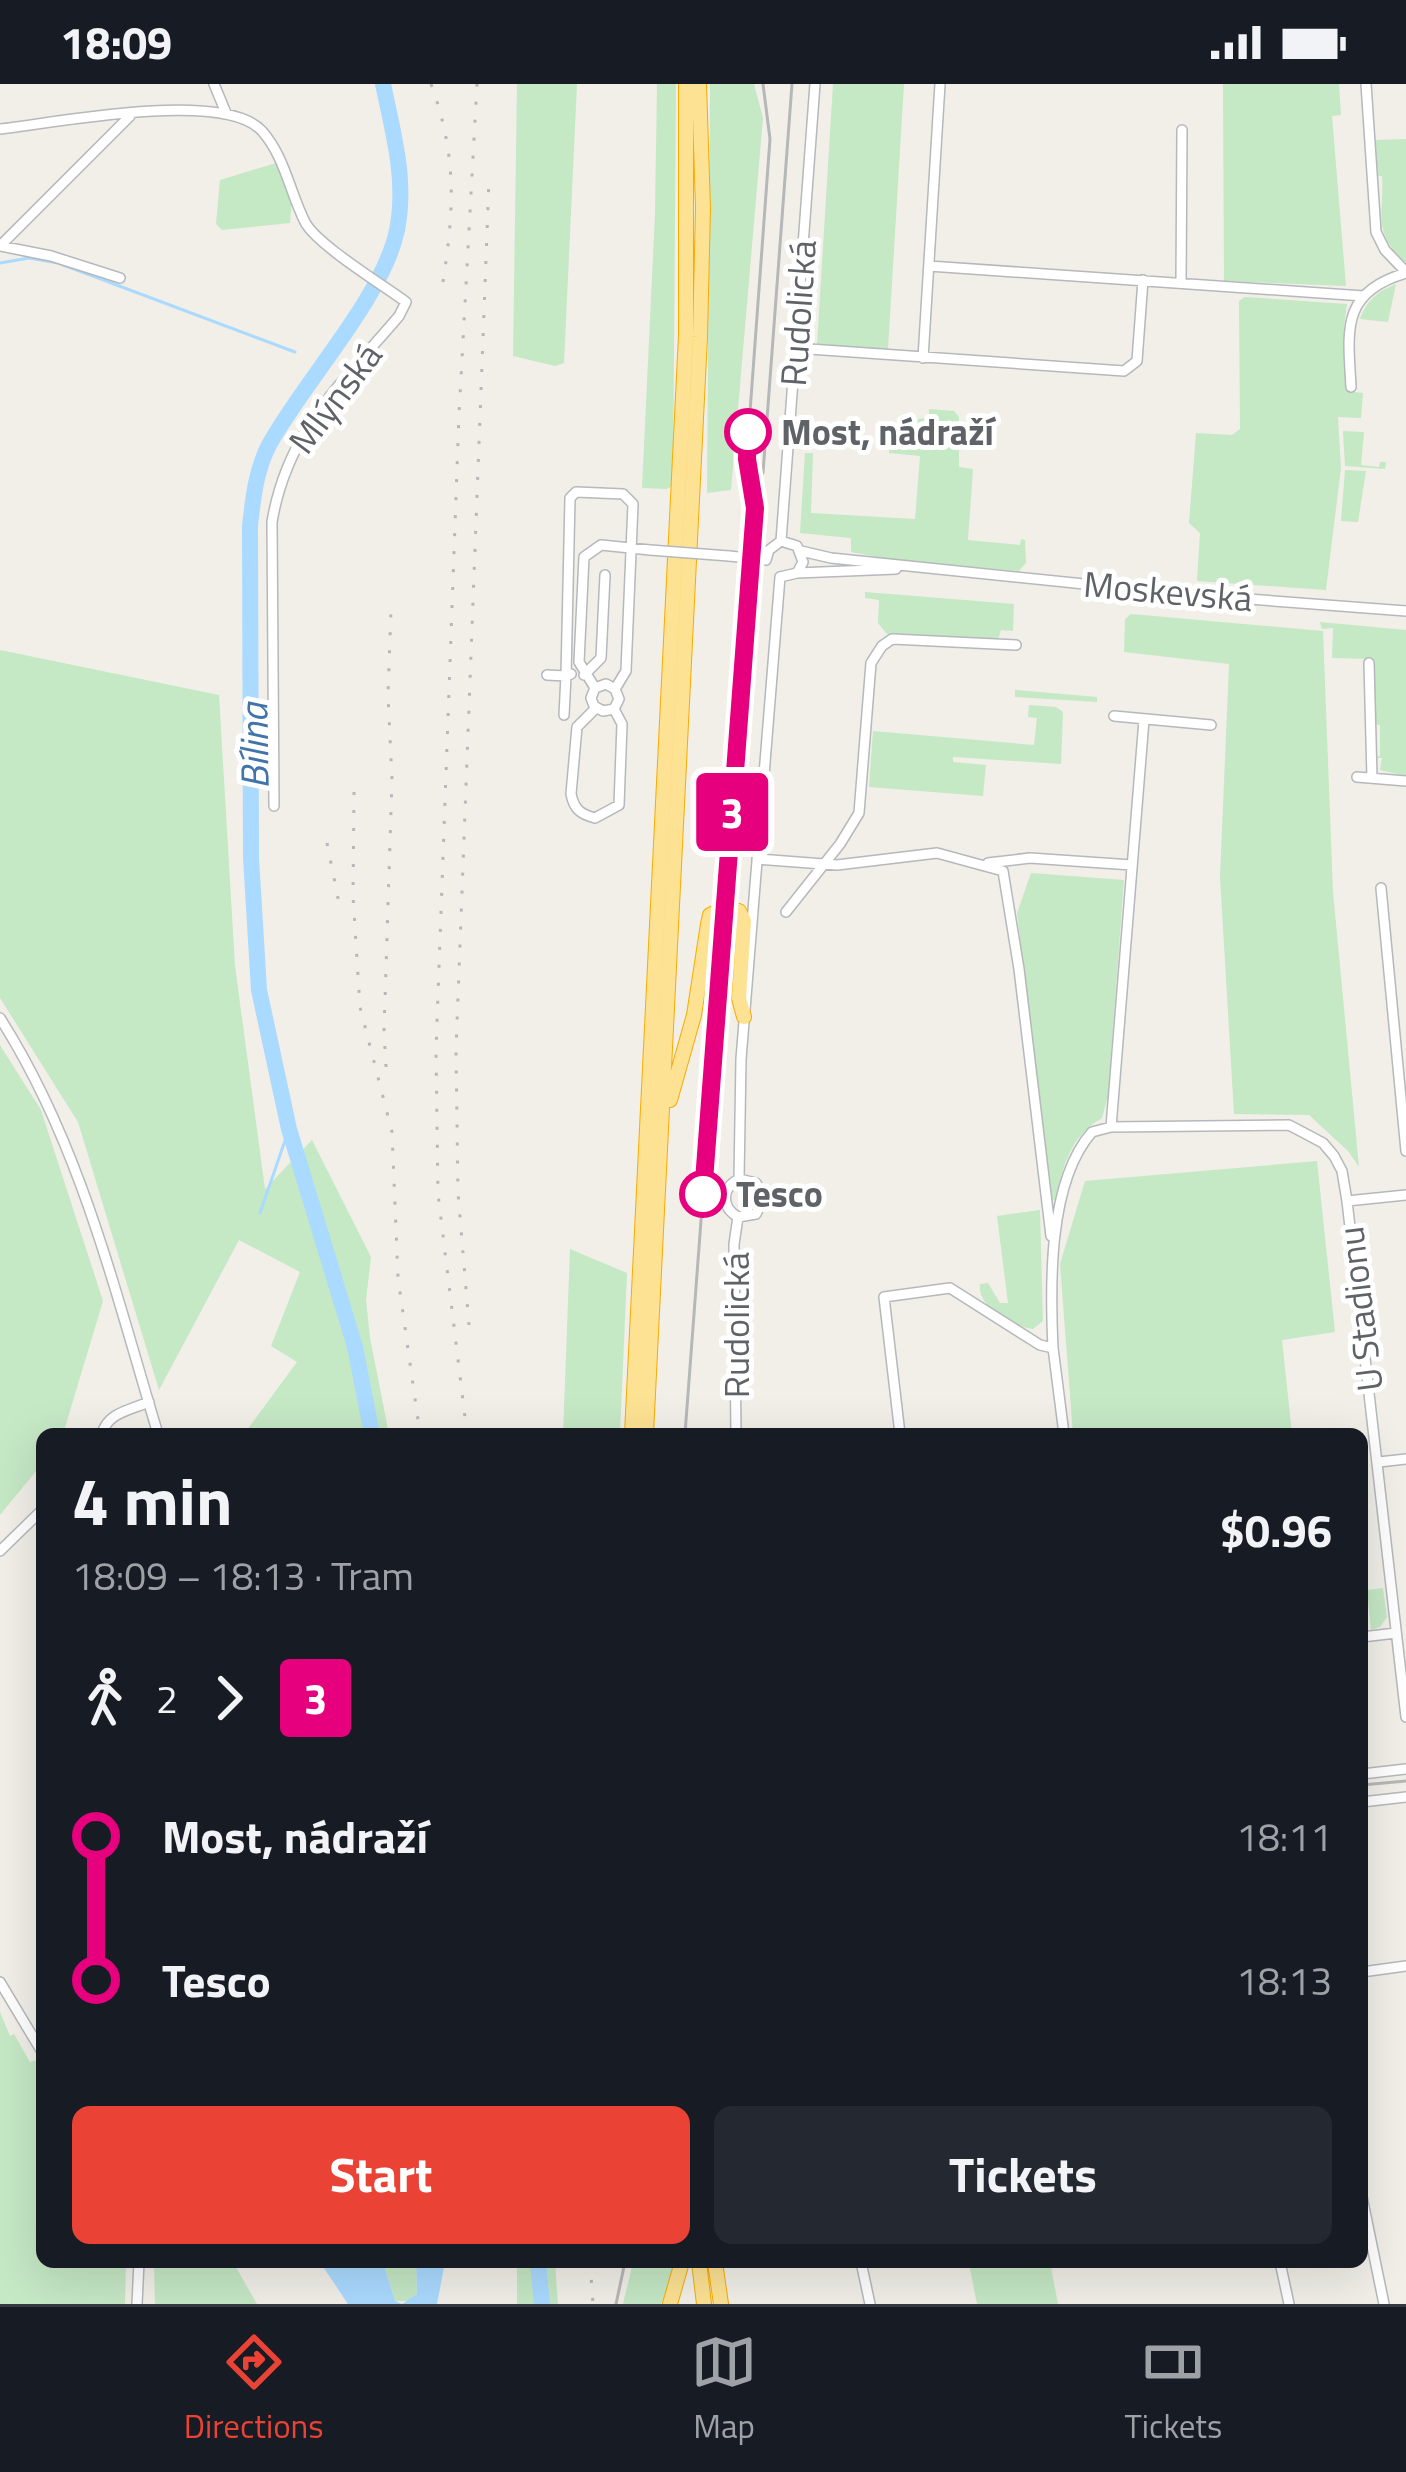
<!DOCTYPE html>
<html lang="en">
<head>
<meta charset="utf-8">
<style>
  :root { --surface:#171b24; --page:#242831; --text:#f1f3f6; --muted:#9ea1a6; --line:#363941; --accent:#ea4335 }
  body { margin:0; font-family:"Titillium Web",sans-serif; background:var(--page); color:var(--text); height:100vh; display:flex; flex-direction:column; font-size:45px; white-space:nowrap }
  * { box-sizing:border-box; margin:0 }
  p { font-size:39px; color:var(--muted) }
  .icon { flex:none; width:66px; height:66px; fill:none; stroke:currentColor; stroke-width:2; stroke-linecap:round; stroke-linejoin:round }
  .map { position:relative; flex:1; overflow:hidden }
  .panel { position:absolute; left:36px; top:1344px; width:1332px; height:840px; display:flex; flex-direction:column; background:var(--surface); border-radius:18px; box-shadow:0 12px 48px #0002 }
  .panel>* { flex:none }
  .badge { padding:0 24px; border-radius:9px; font-size:42px; line-height:78px }
  .map>.badge { position:absolute; translate:-50% -50%; box-shadow:0 0 0 6px #fff }
  .legs { display:flex; align-items:center; gap:18px; height:132px; padding:0 36px; font-size:39px }
  .legs p { margin-inline-start:auto }
  .headline { display:flex; align-items:center; justify-content:space-between; height:204px; padding:0 36px }
  h1 { font-size:66px; font-weight:700; line-height:90px }
  .primary-button { display:flex; gap:24px; margin-top:auto; padding:24px 36px }
  .primary-button a { flex:1; height:138px; border-radius:18px; background:var(--accent); color:#fff; font-size:48px; font-weight:700; line-height:138px; text-align:center }
  .primary-button a+a { background:var(--page); color:var(--text) }
  ul { padding:0 36px; list-style:none }
  li { display:flex; align-items:center; gap:42px; height:144px; font-size:45px }
  li i { display:grid; place-items:center; width:18px; height:100%; margin:0 15px; background:currentColor }
  li i::after { content:''; width:30px; height:30px; margin:-15px; border:9px solid; border-radius:50%; background:var(--surface) }
  li p { margin-inline-start:auto }
  li:first-child i { background:linear-gradient(#0000 50%,currentColor 0) }
  li:last-child i { background:linear-gradient(currentColor 50%,#0000 0) }
  .status { display:flex; justify-content:space-between; align-items:center; height:84px; padding:0 60px; background:var(--surface); direction:ltr }
  .status svg { height:33px; fill:currentColor }
  .tabs { display:flex; justify-content:space-around; align-items:center; height:168px; border-top:3px solid var(--line); background:var(--surface); font-size:33px; color:var(--muted) }
  .tabs a { display:grid; justify-items:center; gap:6px }
  .tabs .on { color:var(--accent) }
  .map>svg:first-child { display:block }
  .green { fill:#c5e8c5 }
  .water { fill:#aadaff }
  .lines { fill:none; stroke-linecap:round; stroke-linejoin:round }
  .stream { stroke:#aadaff; stroke-width:3 }
  .river { stroke:#aadaff; stroke-width:16 }
  .minor-casing { stroke:#b5b8bc; stroke-width:12 }
  .highway-casing { stroke:#f9ab00; stroke-width:16 }
  .minor { stroke:#fff; stroke-width:9 }
  .highway { stroke:#fde293; stroke-width:14 }
  .tram { stroke:#b6b7b8; stroke-width:3 }
  .rail { stroke:#b6b7b8; stroke-width:3; stroke-dasharray:3 15; stroke-linecap:butt }
  .minor-bridge-casing { stroke:#b5b8bc; stroke-width:12; stroke-linecap:butt }
  .minor-bridge { stroke:#fff; stroke-width:9 }
  .line-1-casing { stroke:#fff; stroke-width:27 }
  .line-1 { stroke:#e6007e; stroke-width:18 }
  .stop-1-dot { fill:#fff; stroke:#e6007e; stroke-width:6 }
  .labels { text-anchor:middle; stroke-width:10; stroke-linejoin:round; paint-order:stroke }
  .street-label { font-size:36px; fill:#5f6368; stroke:#fff }
  .stop-label { font-size:36px; font-weight:bold; fill:#5f6368; stroke:#fff; text-anchor:start }
  .water-label { font-size:39px; font-style:italic; fill:#4174aa; stroke:#fff }
</style>
</head>
<body>
<div class="status"><b>18:09</b><svg viewBox="0 0 49 12"><path d="M0 12V9h3v3zM5 12V6h3v6zM10 12V3h3v9zM15 12V0h3v12zM26 1h20v11H26zM47 4h2v5h-2z"/></svg></div>
<div class="map">
<svg width="1406" height="2220" viewBox="0 0 1406 2220">
  <rect width="100%" height="100%" fill="#f1efe8"/>
  <!-- green -->
  <path class="green" d="M517,0H577L564,279L555,282L513,272Z
    M657,0H676L673,401L667,405L642,404L655,130Z
    M710,0H754L763,34L731,406L707,409Z
    M833,0H904L888,265L817,261Z
    M1223,0H1339L1341,31L1332,32L1346,202L1224,197Z
    M1406,55V179C1370,147 1385,128 1382,92H1378L1375,56Z
    M276,79L292,114L290,139L222,146L216,140L220,96Z
    M1396,200L1388,238L1360,235C1367,216 1377,208 1396,200Z
    M1245,213L1347,220L1344,242L1347,307L1363,309L1361,334L1338,333L1341,384L1326,506L1197,497L1200,449L1189,439L1196,349L1232,351L1240,345L1239,217Z
    M929,325L954,327L959,333V383L973,385L968,456L1020,461L1021,455L1025,456L1026,479L1019,487L893,476L851,468V454L800,449L805,369H813L811,429L915,435L920,372L889,369V359L908,358V349H917L918,335L929,334Z
    M1343,347L1364,348L1361,381L1379,383L1380,378H1386L1385,385L1345,382Z
    M1345,386L1366,387L1358,438L1341,437Z
    M865,508L1014,520L1013,547L1001,546L998,556L887,550L878,539L879,516L865,514Z
    M1131,530L1323,547L1333,808L1359,1083L1348,1067L1309,1031L1234,1030L1220,793L1229,580L1124,568L1125,535Z
    M1320,538L1406,546V692L1380,686L1382,674H1373L1380,672V641L1371,640V575L1332,574L1333,544L1322,545Z
    M0,566L219,611L235,882L265,1105L312,1056L371,1173L366,1216L370,1254L389,1350H244L297,1278L271,1262L300,1188L239,1156L159,1306L78,1038L0,914Z
    M1015,606L1097,613V618L1015,613Z
    M1029,621L1056,623L1063,628L1061,680L953,673V678L986,681L983,712L869,703L873,647L1034,661L1037,634L1028,633Z
    M1031,789L1124,796L1108,1012L1102,1034C1069,1053 1064,1081 1055,1116L1051,1115L1017,829Z
    M0,961L41,1026L103,1217L63,1350H42V1380L0,1431Z
    M1317,1077L1335,1248L1282,1256L1292,1350H1073L1060,1180L1085,1097Z
    M1040,1126L1043,1237L1033,1245C1011,1242 977,1223 980,1200L988,1199L1000,1219H1008L997,1132Z
    M570,1165L627,1189L620,1350H563Z
    M1383,1504L1387,1533L1380,1543L1371,1546L1367,1506Z
    M0,1928L10,1952L14,1950L30,1978L35,1976L42,1989V2178H126L125,2220H0Z
    M154,2178H233L257,2220H155Z
    M383,2178H416L417,2210L410,2217H395Z
    M517,2178H555L558,2220H517Z
    M633,2178H677L661,2220H623Z
    M1050,2178L1058,2220H977L969,2180Z"/>
  <!-- water -->
  <path class="water" d="M320,2178H383L395,2217L402,2220L417,2210L416,2178H445L437,2220H348Z"/>
  <g class="lines">
    <!-- stream -->
    <path class="stream" d="M0,179L29,174L58,179L295,268
      M260,1129L289,1045"/>
    <!-- river -->
    <path class="river" d="M372,1350L355,1263L289,1045L259,906L251,774L250,442C253,414 256,386 269,361C304,297 383,214 397,146C407,96 393,49 383,0
      M538,2178L542,2220"/>
    <!-- minor casing -->
    <g class="minor-casing">
      <path id="minor" d="M214,0L226,29
        M1366,0L1376,148L1385,166L1406,188
        M0,45C55,39 224,5 262,47C285,73 290,109 305,138C316,160 383,201 406,218L399,232C342,299 287,347 272,438L274,722
        M0,162L130,32
        M0,162L51,172L120,194
        M929,182L1364,212
        M1181,199L1182,46
        M795,264L1124,287L1137,277L1143,196
        M923,274L940,0
        M1351,303C1348,247 1340,208 1406,189
        M801,467L831,474L1182,510L1406,527
        M729,472L766,476
        M766,476L769,466L781,457L815,0
        M797,489L896,485
        M780,493L797,489L803,478L797,462L781,457
        M1369,579L1372,694
        M547,591L566,592L570,414L576,408L623,410L633,420L626,587L615,605
        M584,591L601,574L605,491
        M595,604L606,600L615,605L619,615L614,625L622,640L619,721L595,734C580,730 574,725 571,710L577,643L596,624
        M614,625L603,627L594,622L591,614L595,604L579,578L584,473L601,461L650,466
        M564,631L566,592L571,590
        M1114,632L1211,641
        M1357,693L1406,697
        M757,775L837,781L937,769L1003,787L1019,885L1051,1152
        M988,779L1030,774L1132,781
        M1381,804L1406,1067
        M786,828L840,760L859,729L871,579L882,562L892,555L1016,561
        M0,934C81,1061 115,1208 158,1350
        M1111,1043L1144,636
        M739,1095L741,975L780,493
        M1347,1117L1406,1111
        M738,1133L756,1130L764,1113L756,1099L739,1095
        M738,1133C721,1123 721,1104 739,1095
        M1053,1264C1050,1201 1048,1098 1092,1048L1111,1043L1289,1041L1323,1059L1334,1072L1342,1087L1347,1117L1406,1633
        M102,1350C107,1329 130,1326 149,1318
        M736,1350L734,1160L738,1133
        M900,1350L884,1213L950,1204L1040,1261L1053,1264L1064,1350
        M1379,1378L1406,1375
        M0,1467L42,1426
        M1362,1553L1396,1549
        M1362,1690L1406,1685
        M1362,1718L1406,1713
        M1362,1888L1406,1882
        M0,1898L42,1968
        M1362,2113L1384,2220
        M861,2178L870,2220
        M1280,2178L1289,2220
        M137,2220L139,2178"/>
    </g>
    <!-- highway casing -->
    <g class="highway-casing">
      <path id="highway" d="M670,1016L694,931L708,840L710,831L725,824L739,827L744,837L739,914L744,933
        M632,1350L686,251V0
        M646,1350L700,253L703,124L699,0
        M699,2178L704,2220
        M715,2178L721,2220
        M670,2220L682,2178"/>
    </g>
    <!-- minor -->
    <use href="#minor" class="minor"/>
    <!-- highway -->
    <use href="#highway" class="highway"/>
    <!-- tram -->
    <path class="tram" d="M763,389L792,0
      M685,1350L755,417L747,369L770,55L763,0
      M1362,1701L1406,1697
      M616,2220L625,2178"/>
    <!-- rail -->
    <path class="rail" d="M431,0C458,74 454,128 442,204
      M354,708L353,812L360,923L392,1048L398,1194L420,1350
      M327,759L341,829
      M386,983L384,947L392,696L388,611L391,526
      M469,1241L458,1109L456,966L489,96
      M467,1350L438,1110L436,966L459,330L477,0
      M590,2178L593,2220"/>
    <!-- minor-bridge casing -->
    <g class="minor-bridge-casing">
      <path id="minor-bridge" d="M650,466L729,472"/>
    </g>
    <!-- minor-bridge -->
    <use href="#minor-bridge" class="minor-bridge"/>
  </g>
  <g class="lines">
    <!-- line-1 casing -->
    <g class="line-1-casing">
      <path id="line-1" d="M703,1110L755,424L747,375L748,348"/>
    </g>
    <!-- line-1 -->
    <use href="#line-1" class="line-1"/>
  </g>
  <!-- markers -->
  <g class="stop-1-dot">
    <circle cx="748" cy="348" r="21"/>
    <circle cx="703" cy="1110" r="21"/>
  </g>
  <g class="labels">
    <!-- street labels -->
    <g class="street-label">
      <text transform="translate(798 229) rotate(-86)" y="13">Rudolická</text>
      <text transform="translate(335 314) rotate(-53)" y="13">Mlýnská</text>
      <text transform="translate(1168 507) rotate(5)" y="13">Moskevská</text>
      <text transform="translate(1360 1225) rotate(-97)" y="13">U Stadionu</text>
      <text transform="translate(736 1241) rotate(-90)" y="13">Rudolická</text>
    </g>
    <!-- stop labels -->
    <g class="stop-label">
      <text x="781" y="361">Most, nádraží</text>
      <text x="736" y="1123">Tesco</text>
    </g>
    <!-- water labels -->
    <g class="water-label">
      <text transform="translate(254 662) rotate(-91)" y="14">Bílina</text>
    </g>
  </g>
</svg>
<b class="badge" style="left:732px;top:728px;background:#e6007e;color:#fff">3</b>
<section class="panel">
<div class="headline"><div><h1>4 min</h1><p>18:09 – 18:13 · Tram</p></div><b>$0.96</b></div>
<div class="legs"><svg class="icon" aria-label="walk" viewBox="0 0 24 24"><circle cx="13" cy="4" r="2"/><path d="M13 8l-2 6 4 7M11 14l-3 7M7 12l3-4h3l4 4"/></svg>2<svg class="icon" aria-label="forward" viewBox="0 0 24 24"><path d="M9 5l7 7-7 7"/></svg><b class="badge" style="background:#e6007e;color:#fff">3</b></div>
<ul>
<li><i style="color:#e6007e"></i><b>Most, nádraží</b><p>18:11</p></li>
<li><i style="color:#e6007e"></i><b>Tesco</b><p>18:13</p></li>
</ul>
<div class="primary-button"><a>Start</a><a>Tickets</a></div>
</section>
</div>
<nav class="tabs">
<a class="on"><svg class="icon" aria-label="directions" viewBox="0 0 24 24"><path d="M12 3l9 9-9 9-9-9zM9 14v-3h6M13 9l2 2-2 2"/></svg>Directions</a>
<a><svg class="icon" aria-label="map" viewBox="0 0 24 24"><path d="M3 6l6-2 6 2 6-2v14l-6 2-6-2-6 2zM9 4v14M15 6v14"/></svg>Map</a>
<a><svg class="icon" aria-label="tickets" viewBox="0 0 24 24"><path d="M3 7h18v10H3zM15 7v10"/></svg>Tickets</a>
</nav>
</body>
</html>
